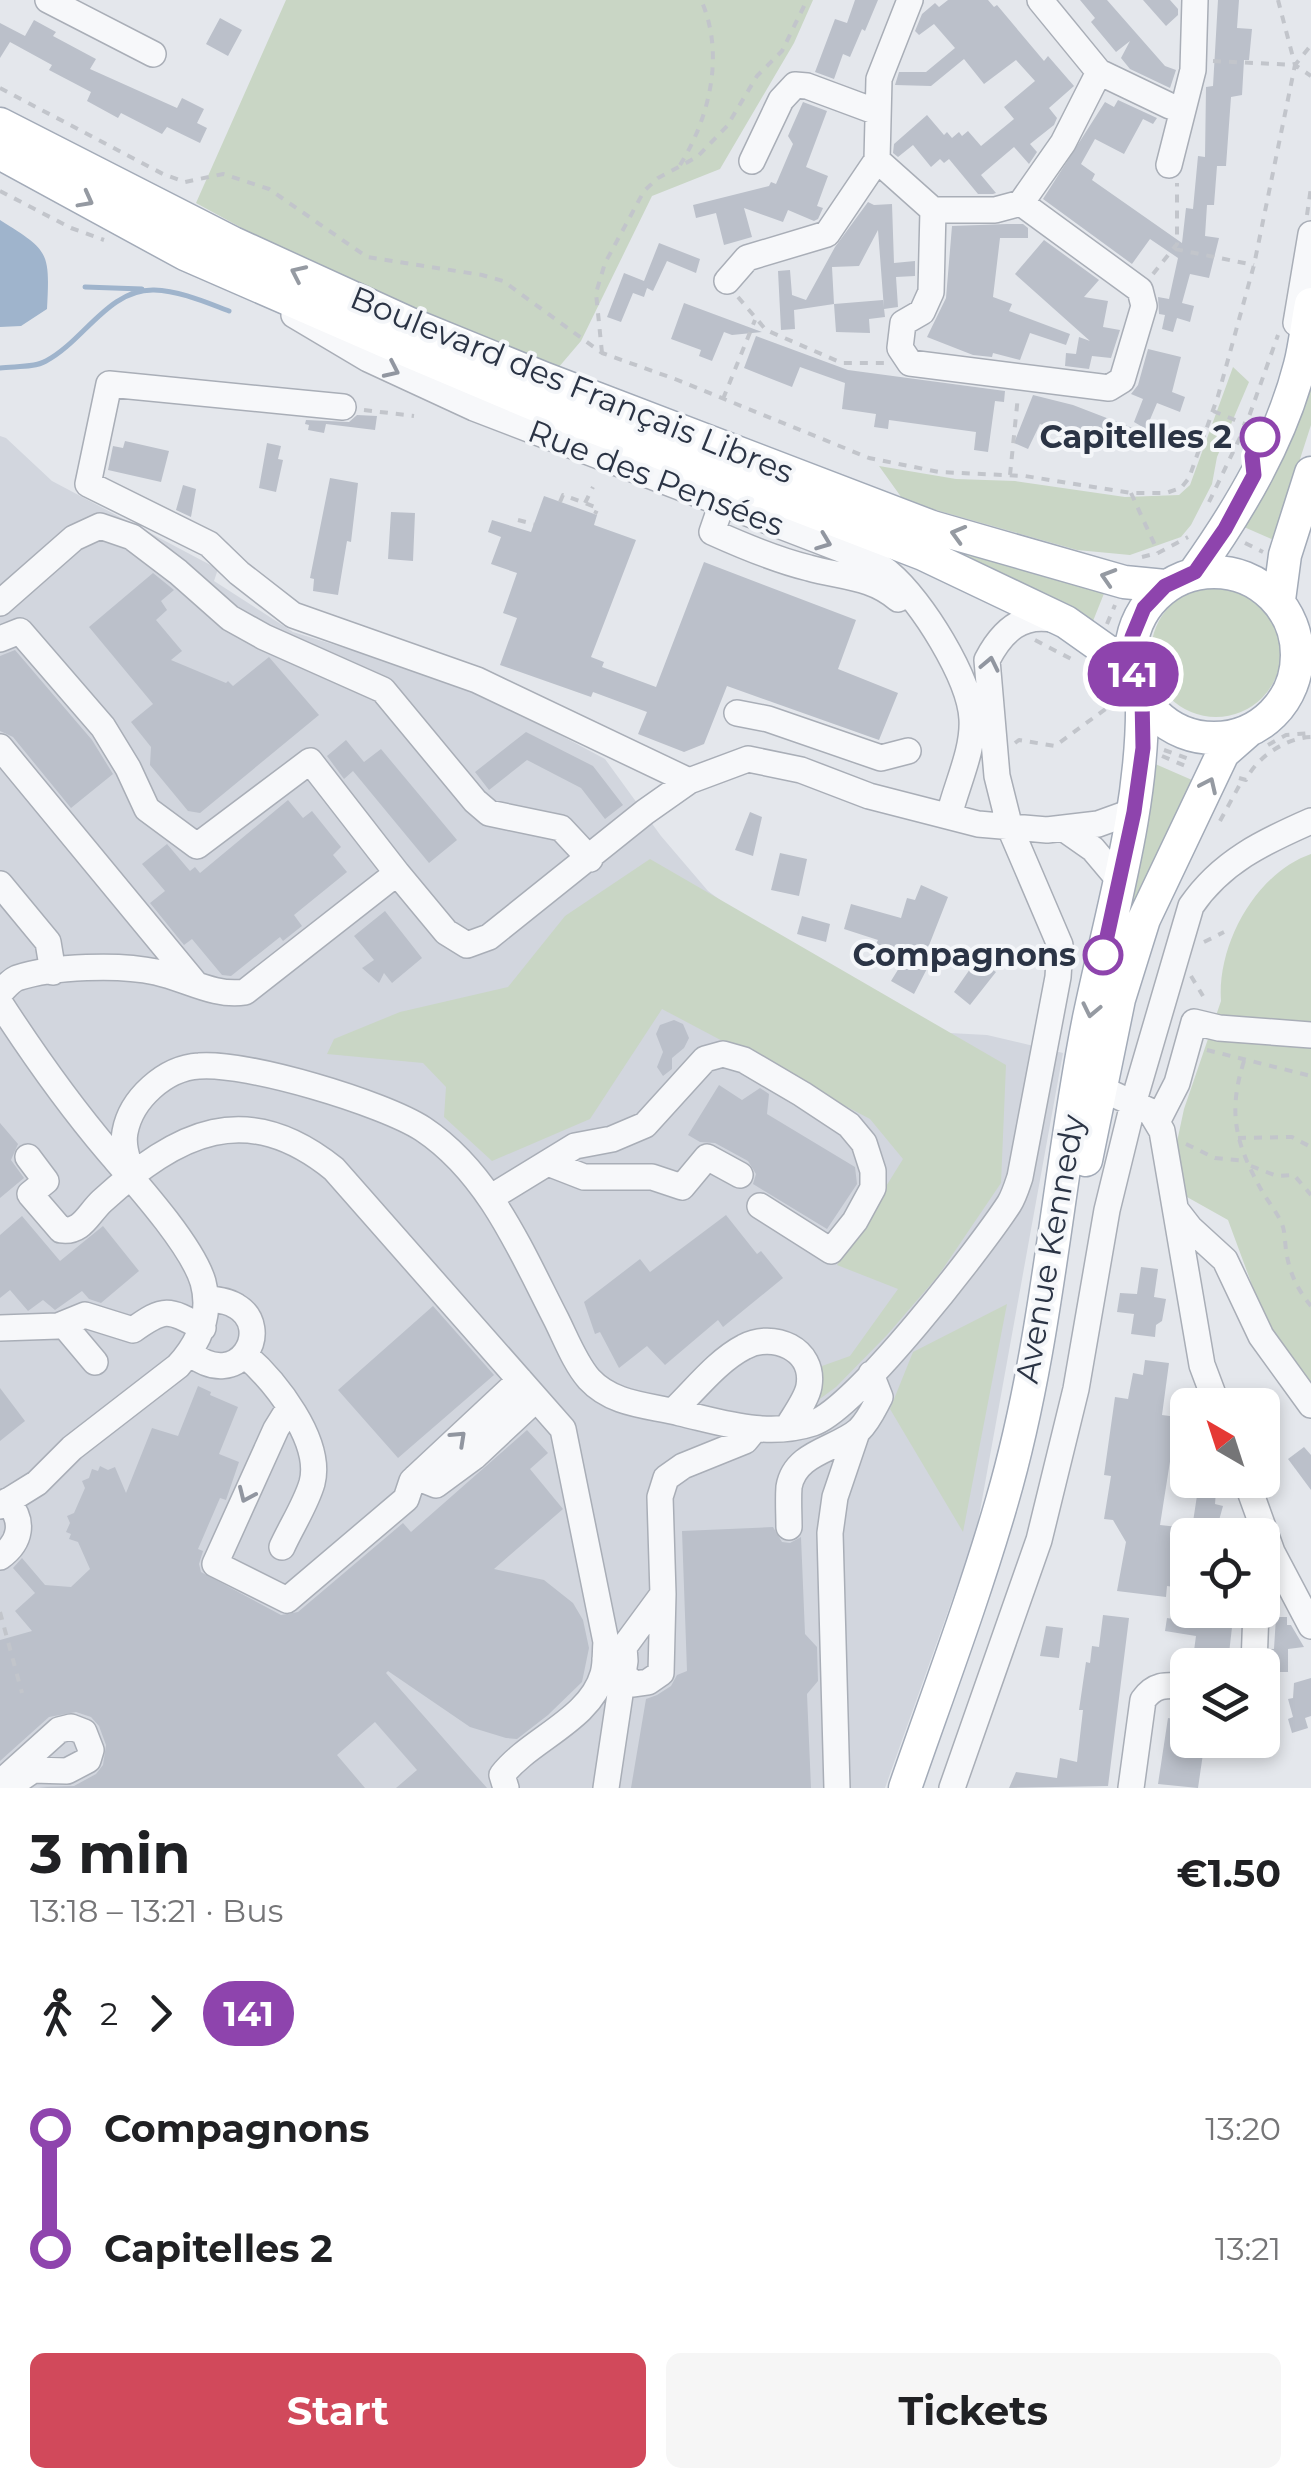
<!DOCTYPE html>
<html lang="en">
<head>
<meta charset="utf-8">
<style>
  :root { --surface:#fff; --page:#f6f6f6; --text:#202124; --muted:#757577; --accent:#d1495b }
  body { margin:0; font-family:Montserrat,sans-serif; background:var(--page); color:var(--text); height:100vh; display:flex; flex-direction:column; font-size:38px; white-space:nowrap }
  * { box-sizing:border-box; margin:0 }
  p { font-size:32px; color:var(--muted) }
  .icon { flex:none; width:55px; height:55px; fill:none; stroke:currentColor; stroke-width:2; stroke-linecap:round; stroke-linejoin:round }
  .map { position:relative; height:1788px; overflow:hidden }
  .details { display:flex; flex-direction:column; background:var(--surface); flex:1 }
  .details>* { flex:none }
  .badge { padding:0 20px; border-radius:32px; font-size:35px; line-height:65px }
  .needle { width:65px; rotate:321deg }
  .tools { position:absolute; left:1170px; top:1388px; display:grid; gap:20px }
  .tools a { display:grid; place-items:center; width:110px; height:110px; border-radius:15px; background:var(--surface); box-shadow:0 5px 15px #0003; font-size:50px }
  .map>.badge { position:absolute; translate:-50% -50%; box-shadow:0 0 0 5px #fff }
  .legs { display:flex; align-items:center; gap:15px; height:110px; padding:0 30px; font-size:32px }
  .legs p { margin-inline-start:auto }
  .head { display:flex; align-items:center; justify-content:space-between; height:170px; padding:0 30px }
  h1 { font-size:55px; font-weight:700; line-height:75px }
  .button { display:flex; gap:20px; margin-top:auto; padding:20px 30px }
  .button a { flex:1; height:115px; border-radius:15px; background:var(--accent); color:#fff; font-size:40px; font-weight:700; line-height:115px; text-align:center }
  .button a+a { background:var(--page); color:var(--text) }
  ul { padding:0 30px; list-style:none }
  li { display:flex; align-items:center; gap:35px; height:120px; font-size:38px }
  li i { display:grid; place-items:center; width:15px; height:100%; margin:0 12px; background:currentColor }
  li i::after { content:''; width:25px; height:25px; margin:-12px; border:8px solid; border-radius:50%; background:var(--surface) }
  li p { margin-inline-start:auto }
  li:first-child i { background:linear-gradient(#0000 50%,currentColor 0) }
  li:last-child i { background:linear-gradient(currentColor 50%,#0000 0) }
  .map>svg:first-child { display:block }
  .built { fill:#d2d6de }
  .green { fill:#c9d6c5 }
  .water { fill:#9fb4cc }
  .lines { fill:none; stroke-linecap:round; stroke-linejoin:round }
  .stream { stroke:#9fb4cc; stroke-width:5 }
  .building { fill:#bbc0ca }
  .minor-casing { stroke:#a9aeb7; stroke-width:28 }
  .major-casing { stroke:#a3abb8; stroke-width:35 }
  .path { stroke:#c2c5cb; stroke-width:4; stroke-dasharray:8 8; stroke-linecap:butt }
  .minor { stroke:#f7f8fa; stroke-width:25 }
  .major { stroke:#fff; stroke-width:32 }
  .oneway { stroke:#959aa2 }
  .oneway2 { stroke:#9196a0 }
  .line-1-casing { stroke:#fff; stroke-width:22 }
  .line-1 { stroke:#8e44ad; stroke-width:15 }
  .stop-1-dot { fill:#fff; stroke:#8e44ad; stroke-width:5 }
  .labels { text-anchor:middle; stroke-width:8; stroke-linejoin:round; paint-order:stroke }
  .street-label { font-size:32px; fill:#2b3445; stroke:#f4f6f9 }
  .stop-label { font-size:32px; font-weight:bold; fill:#2b3445; stroke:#f4f6f9; text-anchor:end }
</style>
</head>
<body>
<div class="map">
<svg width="1311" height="1788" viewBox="0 0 1311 1788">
  <rect width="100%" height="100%" fill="#e4e7ec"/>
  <!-- built -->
  <path class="built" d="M0,436L6,438L52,481L218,569L214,581L293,632L468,686L605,759L661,836L708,891L893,1030L987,1035L1063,1053L976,1533L885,1788H0Z"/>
  <!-- green -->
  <path class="green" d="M286,0H813L794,43L720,169L652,196L581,341L558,368L291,255L196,203Z
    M1311,366V425L1274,540L1244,527Z
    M1233,367L1249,382L1217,457L1212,484L1191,525L1181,537L1130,555L1077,550L904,501L879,466L956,479L1015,481L1125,497L1179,495L1190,485Z
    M959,547L1105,591L1093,621L957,552Z
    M1151 652a65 65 0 1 1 130 0a65 65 0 1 1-130 0Z
    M1153,763L1192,780L1124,941Z
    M1311,854V1387L1272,1339L1228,1220L1187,1197L1175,1151L1184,1109L1221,1001C1217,944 1256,873 1311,854Z
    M650,859L1006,1065L1001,1183L938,1276L887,1335L836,1387L817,1401L822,1366L850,1356L898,1289L837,1265L903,1159L870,1119L662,1009L590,1119L492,1161L444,1117L446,1087L423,1063L327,1054L334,1039L400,1012L508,987L565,916Z
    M1007,1304L963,1532L890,1409L913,1352Z"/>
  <!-- water -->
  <path class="water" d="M0,220C49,251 50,251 47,309L21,326L0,327Z"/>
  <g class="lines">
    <!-- stream -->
    <path class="stream" d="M85,287L142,289
      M0,368C14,366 34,368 46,361C84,341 108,289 154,290C180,291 205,302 229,311"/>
  </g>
  <!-- building -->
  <path class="building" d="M855,0H878L865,31L862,29L850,57L843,54L834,79L815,72L835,19L847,23Z
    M948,0H988L994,7L997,5L1044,61L1048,56L1074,86L1049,108L1057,118L1054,125L1030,144L1037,152L1029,164L1014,147L981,175L996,193L993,194H978L949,159L944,163L940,159L931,167L913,145L898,157L893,153L894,144L927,115L944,135L947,132L952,138L959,132L962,136L968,131L981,146L1014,119L1004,107L1035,81L1016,60L984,84L964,59L931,86L895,85L899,72H926L955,48L934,24L919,35L915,31L922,14L935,3L939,7Z
    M1080,0H1107L1165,66L1176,70L1170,88L1130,69L1121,58L1130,41L1116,52L1091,22L1095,18Z
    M1143,0H1170L1178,9V15L1166,26Z
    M1218,0H1239L1237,28L1252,29L1249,60H1244L1242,95L1231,97L1226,166H1217L1214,205H1207L1205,236L1219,238L1209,278L1190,274L1182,303L1194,306L1190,322L1177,318L1173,332L1162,329L1165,315L1159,314L1158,297L1169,299L1178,258L1150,239L1132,264L1043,199L1105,102L1114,107L1118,100L1157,118L1153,124L1143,119L1124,154L1095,139L1081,164L1095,174L1092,180L1182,243L1186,208L1193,209L1198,156L1205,157L1206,87L1213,86Z
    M220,18L242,30L228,56L206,44Z
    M34,20L56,32L53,36L96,59L90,69L177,108L182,98L204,109L197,123L207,128L200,143L167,127L162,134L121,113L118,118L87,101L91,92L49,70L52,65L10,42L0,58V23L25,36Z
    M803,102L827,111L806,167L828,176L817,206L823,208L818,219L814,221L788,210L783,222L744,208L752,237L724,245L716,213L696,218L693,205L769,186L771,182L776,184L793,144L788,136Z
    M868,202L874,205L892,204L894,263L915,261V276L896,277L898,307L884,309L878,230L859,266L832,267L834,304L883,300L885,317L869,319L870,333L836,332L834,304L794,310L795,329L781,330L778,271L790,270L792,295L806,300L835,247Z
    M1007,224H1023L1028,228V238H1000L993,297L1012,304L1009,311L1070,334L1066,345L1030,333L1020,360L993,353L992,357L973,355L927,337L946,298L952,226Z
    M1044,240L1099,280L1084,297L1108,301L1103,327L1120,330L1111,358L1092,356L1089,369L1065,366L1066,353L1076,354L1079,337L1090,341L1015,274Z
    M659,243L700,259L696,273L667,261L653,291L647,288L644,297L633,293L621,322L607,317L624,273L644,281Z
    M684,303L762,332L732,335L724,332L712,361L699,356L701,350L671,339Z
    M756,336L848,370L1005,391L1004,402L995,401L988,452L974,450L976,432L889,420L888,429L874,427L876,414L842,409L845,383L800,367L792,387L744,368Z
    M1148,349L1181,357L1172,392L1185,397L1180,412L1157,403L1146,429L1134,422L1143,399L1131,394L1138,385Z
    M1033,395L1073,405L1143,432L1138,445L1099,430L1094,445L1040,424L1028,449L1014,443Z
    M357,415L377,416L375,430L326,424L324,433L308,430L309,425L305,424L306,420L349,422Z
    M125,441L169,451L161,482L108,470L113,446L123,448Z
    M267,443L281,446L278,459L283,460L276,492L259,488Z
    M330,478L358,483L351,542L347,541L338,595L313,591L314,579L310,578Z
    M183,485L196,489L191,517L176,510Z
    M544,496L597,515L594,525L636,540L591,657L604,662L602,667L656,687L704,562L856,620L838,669L898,693L879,740L727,686L704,744L684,752L638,734L647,712L593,692L591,697L500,665L517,618L503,613L517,573L491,564L501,537L488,532L492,520L531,532Z
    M391,512L415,513L413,561L388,559Z
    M153,573L174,590L161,601L167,610L156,620L182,651L171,660L226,683L228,681L233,686L269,657L319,715L200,813L188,811L150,765L151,747L131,722L153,704L89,627Z
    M15,650L92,740L113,774L71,808L13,737L0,731V656Z
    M526,732L593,766L623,805L605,819L581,788L527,760L489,790L475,772Z
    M346,740L364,762L381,749L457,840L429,863L353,771L344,779L327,756Z
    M288,800L303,818L312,811L341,847L333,855L347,872L294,915L302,926L283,941L280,937L231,976L222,975L192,939L184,945L150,903L165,891L142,864L167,844L190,871L195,867L200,873Z
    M750,812L762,817L753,856L735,850Z
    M780,853L807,859L799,896L771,890Z
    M921,885L948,897L926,953L933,957L914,994L891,981L907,955L876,944L878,940L844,929L851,904L901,918L907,898L915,900Z
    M385,911L422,958L392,983L384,973L379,983L362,968L374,960L354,936Z
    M802,916L830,924L826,942L797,934Z
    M977,959L996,972L970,1005L954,992Z
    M674,1020L683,1024L689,1038L684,1048L672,1058V1069L663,1076L657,1067L663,1052L656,1034L660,1025Z
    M719,1085L742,1100L760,1088L769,1094L767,1114L855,1167L857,1184L827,1229L753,1184L756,1174L748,1161L715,1143L700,1142L688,1135Z
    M0,1123L18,1144L11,1160L24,1178L0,1198Z
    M726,1215L757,1254L761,1251L783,1278L723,1327L718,1320L665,1365L647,1346L619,1368L600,1332L595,1334L584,1302L640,1259L650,1272Z
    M22,1216L60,1261L103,1226L139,1271L101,1303L89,1299L82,1291L55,1310L43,1300L28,1311L10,1290L0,1298V1235Z
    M1141,1267L1158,1269L1154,1297L1166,1299L1162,1321L1156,1325L1155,1337L1131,1334L1134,1314L1117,1312L1120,1293L1137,1294Z
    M433,1306L494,1375L398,1458L338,1390Z
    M1145,1360L1169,1363L1162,1415L1177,1417L1160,1525L1178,1527L1188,1558V1589L1167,1586L1166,1597L1117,1591L1126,1542L1113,1520L1104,1519L1111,1476L1104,1475L1115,1397L1128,1399L1133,1373L1143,1375Z
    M198,1386L211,1392L210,1395L238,1407L219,1454L239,1462L226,1500L220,1498L198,1549L203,1551L199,1564L201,1572L281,1615L298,1612L403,1523L411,1532L527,1430L548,1453L530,1469L563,1509L494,1569L544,1580L573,1603L583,1620L589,1648L582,1682L548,1715L517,1739L506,1738L470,1727L388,1671L386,1673L487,1788H396L417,1770L375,1722L337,1755L365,1788H48L38,1787L74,1786L96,1774L103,1765L106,1745L99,1726L91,1717L76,1712L49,1717L0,1761V1640L32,1631L15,1611L35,1593L13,1568L22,1558L45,1585L71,1587L90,1569L78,1542L69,1539L71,1534L66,1532L70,1523L67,1516L74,1513L85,1488L82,1481L89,1478L92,1469L98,1471L100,1466L108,1470L115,1467L126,1493L152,1428L178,1436Z
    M0,1388L25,1421L0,1441Z
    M1304,1447L1311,1455V1490L1288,1459Z
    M1198,1489L1216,1491L1215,1504L1223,1506L1215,1535H1191Z
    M773,1527L782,1542L790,1543L801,1537L805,1634L817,1647L818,1681L807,1694L811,1788H631L646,1699L657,1695L671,1686L677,1675L687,1671L682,1531Z
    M1207,1610H1234L1228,1662L1193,1658L1196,1636L1165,1631L1167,1618L1205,1624Z
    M1103,1615L1129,1618L1108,1786L1009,1788L1016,1772L1057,1778L1060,1758L1077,1762L1083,1710H1079L1086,1662L1090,1663L1092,1646L1099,1647Z
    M1276,1617H1287V1625H1291L1304,1647L1288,1649V1672H1268L1271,1649H1274Z
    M1046,1626L1063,1628L1059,1658L1040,1656Z
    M1311,1678V1716L1305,1718L1308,1728L1292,1733L1288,1719L1293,1717L1288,1699L1293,1698L1294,1683Z
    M1168,1718L1188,1721V1740H1205L1198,1788L1158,1784Z"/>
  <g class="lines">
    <!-- minor casing -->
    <g class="minor-casing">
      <path id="minor" d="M48,0L153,54
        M1040,0L1099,72L1170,106
        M877,160L933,210L931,292L922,312L903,323L900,348L910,363L1109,388L1122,380L1144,306L1140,290L1021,203L995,210H933
        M752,161L781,100L795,85L807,86L877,112
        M1169,165L1193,70L1195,0
        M1021,203L1063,143L1099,72
        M727,281L747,258L827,234L877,160L879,79L910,0
        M294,315L368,359L474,408L864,558C872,563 883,567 890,574C921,600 970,678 972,719C974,750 956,786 949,816
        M1296,323L1311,234
        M343,407L109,384L88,484L209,544L239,573L293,615L477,680L689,781
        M722,503L712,532C743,546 776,560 809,568C841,577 872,576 898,599
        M0,603L74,538L100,526L132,537L178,572L230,618L264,637L383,690L475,801L489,813L561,828L590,859
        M0,639L20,631L103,727L128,768L147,809L197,846L310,761L397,873
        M737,713L768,719L881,758L908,751
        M0,747L194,982
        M1063,828L1093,849L1120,881
        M0,884L48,942L53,972
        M0,993C6,987 10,981 17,978C53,966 120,964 156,972C187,979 215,997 245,992L397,873L446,932L467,945L489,937L645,812L689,781L748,759L801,770L869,796L978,824L1047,830L1098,824L1134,811
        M0,1003C33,1054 69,1105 109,1152C135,1182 192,1245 203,1282C212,1314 199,1343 178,1366L72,1448L37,1483L0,1506
        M1102,1089L1150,1111L1162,1131L1202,1365L1217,1405
        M1157,1122L1177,1083L1194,1022L1219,1028L1311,1035
        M28,1157L46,1181L30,1194L61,1230C82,1233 88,1214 102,1201C178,1132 246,1098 334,1169L563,1429L606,1642C605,1652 606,1664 603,1674C590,1720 530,1739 502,1775L506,1788
        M548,1163L584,1177H652L682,1187L707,1157L740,1175
        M133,1177C129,1163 122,1147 125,1132C131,1099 165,1068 199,1066C247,1062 383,1103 423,1129C489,1173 521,1251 556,1319C566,1339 575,1363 589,1379C613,1405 648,1405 680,1413C724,1423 767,1438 813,1423C855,1410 981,1247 1009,1204C1014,1196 1017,1186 1020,1177L1058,977L1060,945L1010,828L997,776L987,660C1002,631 1022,612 1056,620
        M490,1198L575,1146L612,1139L645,1125L705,1059L723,1054L744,1060L802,1094L849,1125L864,1143L873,1171V1188L855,1221L831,1251L760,1206
        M1176,1210L1190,1228L1225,1260L1261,1336L1311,1405
        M63,1324L95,1362
        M0,1328L58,1326L85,1315L133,1330C165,1307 168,1309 203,1328
        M190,1353C239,1393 274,1328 236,1306C227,1300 216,1300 206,1298
        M245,1355C275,1381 323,1441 312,1483C306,1504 291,1527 282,1547
        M289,1408L276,1429L215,1564L287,1600L406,1499L412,1481L520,1380
        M673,1411C695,1390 717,1361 744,1347C773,1331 815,1349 809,1386C807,1399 793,1417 787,1428
        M416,1477L436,1485L474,1457L536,1399
        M1246,1480L1272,1552L1311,1626
        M789,1527C789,1514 788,1500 789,1487C795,1452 836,1450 859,1430C869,1420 874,1408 880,1397L871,1374
        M0,1557C21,1542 25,1521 7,1501
        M605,1659L624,1647L663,1594L660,1497L666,1478L683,1466L745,1441L754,1430
        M1254,1665L1256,1610
        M623,1674L634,1684L648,1682L661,1673L663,1594
        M0,1783L59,1730L71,1727L84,1732L91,1750L88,1760L67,1771L33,1770L7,1788
        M606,1788L625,1661L624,1647
        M837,1788L830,1533L835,1497L857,1432
        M952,1788L1039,1540L1076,1389L1107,1210L1133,1104L1191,906C1221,862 1263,842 1311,821
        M1131,1788L1143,1700C1155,1683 1167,1685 1188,1686"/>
    </g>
    <!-- major casing -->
    <g class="major-casing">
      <path id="major" d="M0,124L233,243L408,323L543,378L932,527L1124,582L1165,586
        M0,153L185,254L387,342L531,403L923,554L1066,622L1131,668
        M1131 655a83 83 0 1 1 166 0a83 83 0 1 1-166 0Z
        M1195,572C1239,510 1281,440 1300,365C1305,346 1307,324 1311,304
        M1279,600L1285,555L1311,473
        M1086,1160L1119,999L1144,919L1223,753L1248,731
        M905,1788C938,1693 974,1598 1002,1501C1048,1343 1057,1178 1089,1018C1111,912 1144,807 1142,698"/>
    </g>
    <!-- path -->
    <path class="path" d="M1278,0L1295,65L1311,76
      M1213,61L1295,65L1311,45
      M0,88L163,174L185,182L223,174L269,189L367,257L482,275L503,281L602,353L675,379L869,458L939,472L1025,476L1131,493H1166L1181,488L1189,478L1218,396L1254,265L1295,65
      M680,165C710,117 725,53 701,0
      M0,191L71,228L104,240
      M1307,215L1311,187
      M1175,249L1254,265
      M1153,274L1177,244V183
      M738,297L766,330L842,363H886
      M602,353L596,293L605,263L644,191L658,178L697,157L727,126L757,76L782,51L807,0
      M723,399L755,320
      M364,410L414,416
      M1213,411L1245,424
      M1010,475L1018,396
      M1131,493L1158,552
      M560,502L563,495L598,508L595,514
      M1209,502L1246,425L1278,335
      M585,503L593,487
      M518,520L534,524
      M1245,543L1263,552
      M1142,557L1158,553L1188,537
      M1107,624L1115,605
      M1035,640L1075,661
      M1087,669L1115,705
      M1015,743L1019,740L1055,746L1115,702
      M1268,745L1286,735L1311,733
      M1164,750L1192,760
      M1162,756L1190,768
      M1239,778L1246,780C1256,758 1285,738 1311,737
      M1220,821L1239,786
      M1204,942L1224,932
      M1191,976L1203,996
      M1207,1050L1311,1076
      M1244,1061C1227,1114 1236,1145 1263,1193C1270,1204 1279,1215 1283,1227C1285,1234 1285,1243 1286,1250C1289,1272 1297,1289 1311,1306
      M1238,1138L1292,1137L1311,1147
      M1186,1144L1215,1158L1248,1161
      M1251,1166L1277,1176L1294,1175L1311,1195
      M0,1612L22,1693"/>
    <!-- minor -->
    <use href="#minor" class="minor"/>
    <!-- major -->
    <use href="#major" class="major"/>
  </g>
  <!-- one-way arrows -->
  <defs><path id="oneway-chevron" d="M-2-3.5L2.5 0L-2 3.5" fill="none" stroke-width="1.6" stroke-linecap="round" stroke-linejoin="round" transform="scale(2.5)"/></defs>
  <g class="oneway">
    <use href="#oneway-chevron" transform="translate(86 200) rotate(28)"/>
    <use href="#oneway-chevron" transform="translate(298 273) rotate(-155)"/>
    <use href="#oneway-chevron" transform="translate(958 534) rotate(-164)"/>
    <use href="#oneway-chevron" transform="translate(1108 577) rotate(-163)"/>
    <use href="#oneway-chevron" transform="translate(1209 785) rotate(-65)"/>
    <use href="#oneway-chevron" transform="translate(1091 1010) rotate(102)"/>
  </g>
  <g class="oneway2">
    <use href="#oneway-chevron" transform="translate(392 370) rotate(25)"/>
    <use href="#oneway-chevron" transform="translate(824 542) rotate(21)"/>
    <use href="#oneway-chevron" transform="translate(990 664) rotate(-78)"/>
    <use href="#oneway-chevron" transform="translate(459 1438) rotate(-43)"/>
    <use href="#oneway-chevron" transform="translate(246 1495) rotate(114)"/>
  </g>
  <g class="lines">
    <!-- line-1 casing -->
    <g class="line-1-casing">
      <path id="line-1" d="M1103,955L1134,812L1143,748L1142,698L1131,668L1132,637L1144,608L1165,586L1195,572L1225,529L1254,475L1252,456L1260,437"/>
    </g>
    <!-- line-1 -->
    <use href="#line-1" class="line-1"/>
  </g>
  <!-- markers -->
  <g class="stop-1-dot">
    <circle cx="1260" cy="437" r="18"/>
    <circle cx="1103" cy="955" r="18"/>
  </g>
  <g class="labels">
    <!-- street labels -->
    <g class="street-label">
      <text transform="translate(572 385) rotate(22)" y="11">Boulevard des Français Libres</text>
      <text transform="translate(656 478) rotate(21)" y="11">Rue des Pensées</text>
      <text transform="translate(1050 1249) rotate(-80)" y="11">Avenue Kennedy</text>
    </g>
    <!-- stop labels -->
    <g class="stop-label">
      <text x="1232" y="448">Capitelles 2</text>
      <text x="1076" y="966">Compagnons</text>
    </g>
  </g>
</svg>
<div class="tools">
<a><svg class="needle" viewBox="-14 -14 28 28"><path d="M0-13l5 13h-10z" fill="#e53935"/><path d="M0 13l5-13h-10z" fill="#757577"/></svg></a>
<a><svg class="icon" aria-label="locate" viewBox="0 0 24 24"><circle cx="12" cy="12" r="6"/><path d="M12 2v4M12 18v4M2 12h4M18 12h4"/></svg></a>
<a><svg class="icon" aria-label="layers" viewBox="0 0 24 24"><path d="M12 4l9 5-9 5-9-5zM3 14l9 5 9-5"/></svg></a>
</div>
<b class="badge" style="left:1133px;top:674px;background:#8e44ad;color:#fff">141</b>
</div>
<section class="details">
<div class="head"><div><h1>3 min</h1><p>13:18 – 13:21 · Bus</p></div><b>€1.50</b></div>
<div class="legs"><svg class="icon" aria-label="walk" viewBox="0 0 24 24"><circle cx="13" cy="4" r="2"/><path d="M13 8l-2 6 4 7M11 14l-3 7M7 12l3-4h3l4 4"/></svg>2<svg class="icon" aria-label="forward" viewBox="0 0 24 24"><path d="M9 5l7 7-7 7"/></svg><b class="badge" style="background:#8e44ad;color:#fff">141</b></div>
<ul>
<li><i style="color:#8e44ad"></i><b>Compagnons</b><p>13:20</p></li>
<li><i style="color:#8e44ad"></i><b>Capitelles 2</b><p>13:21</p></li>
</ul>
<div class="button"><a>Start</a><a>Tickets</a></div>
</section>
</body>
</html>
